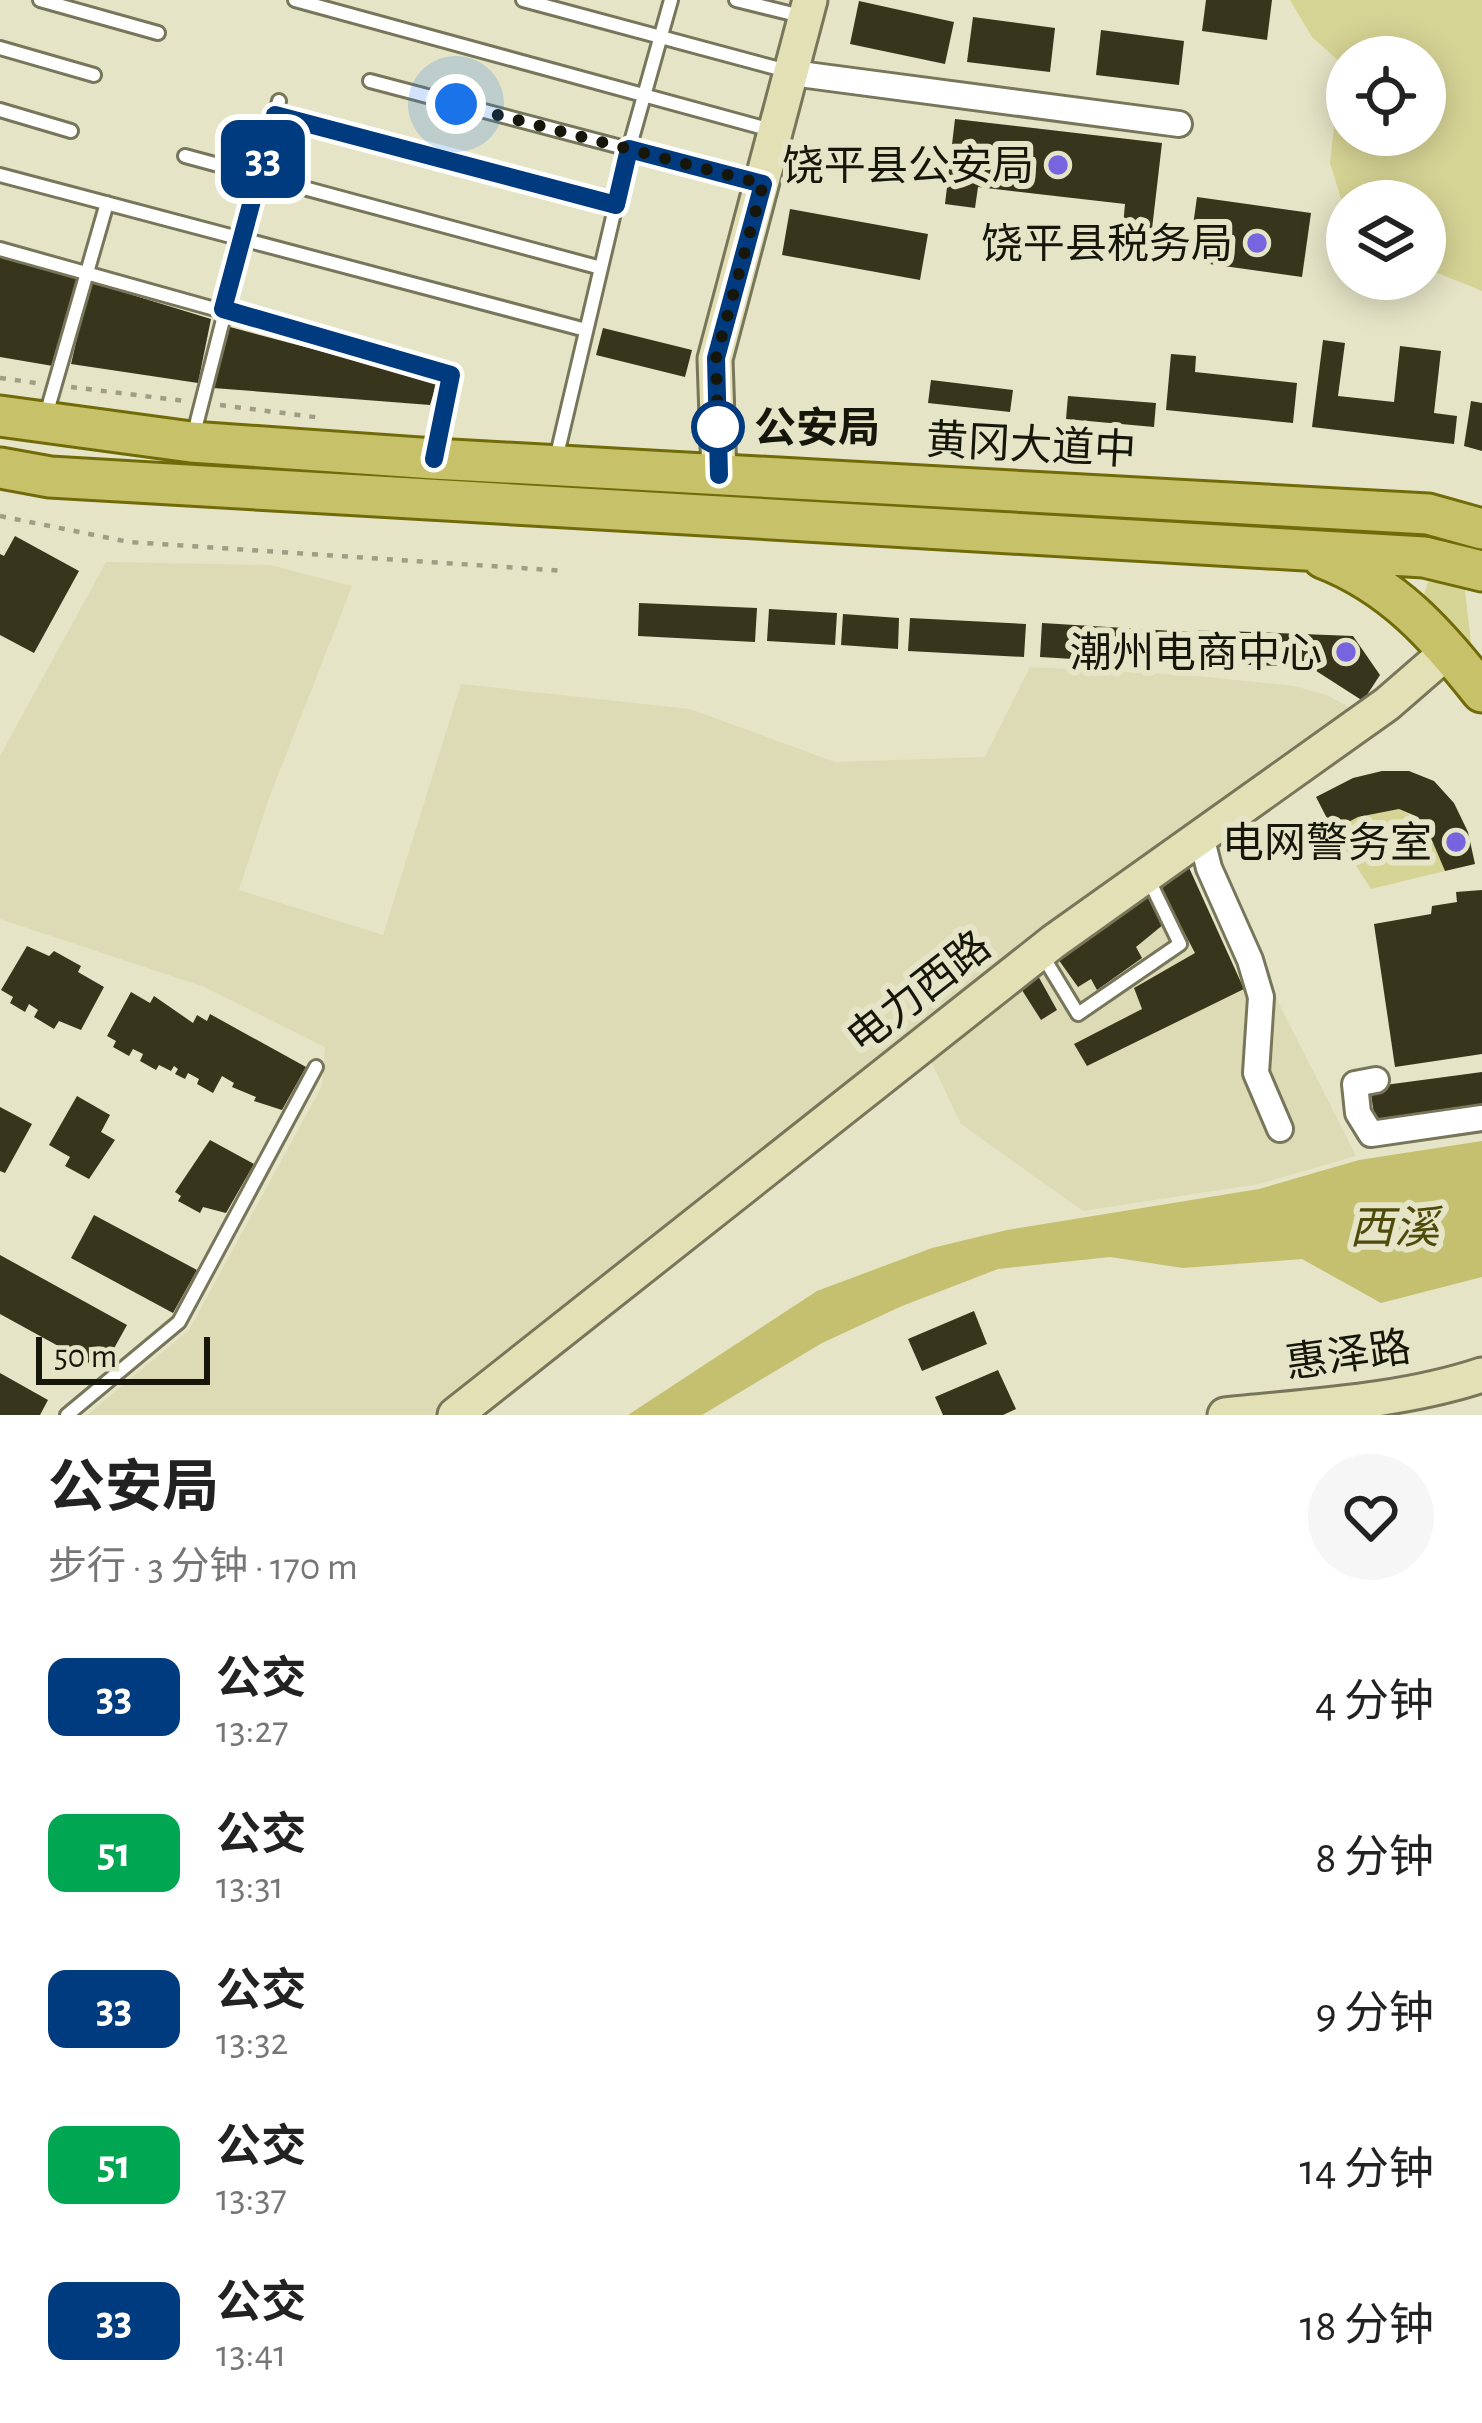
<!DOCTYPE html>
<html lang="zh">
<head>
<meta charset="utf-8">
<style>
  :root { --surface:#fff; --page:#f6f6f6; --text:#222; --muted:#767676 }
  body { margin:0; font-family:"Alegreya Sans","Noto Sans SC",sans-serif; background:var(--page); color:var(--text); height:100vh; display:flex; flex-direction:column; font-size:45px; white-space:nowrap }
  * { box-sizing:border-box; margin:0 }
  p { font-size:39px; color:var(--muted) }
  .icon { flex:none; width:66px; height:66px; fill:none; stroke:currentColor; stroke-width:2; stroke-linecap:round; stroke-linejoin:round }
  .map { position:relative; height:1415px; overflow:hidden }
  .panel { display:flex; flex-direction:column; background:var(--surface); flex:1 }
  .panel>* { flex:none }
  .badge { padding:0 24px; border-radius:18px; font-size:42px; line-height:78px }
  .buttons { position:absolute; left:1326px; top:36px; display:grid; gap:24px }
  .buttons a { display:grid; place-items:center; width:120px; height:120px; border-radius:50%; background:var(--surface); box-shadow:0 6px 30px #0003; font-size:60px }
  .scale { position:absolute; left:36px; bottom:30px; width:174px; box-sizing:border-box; padding-left:12px; border:6px solid #16160b; border-top:0; font-size:33px; line-height:42px; white-space:nowrap; color:#16160b; -webkit-text-stroke:9px #e5e4c6; paint-order:stroke }
  .you { position:absolute; width:60px; height:60px; margin:-30px; border:9px solid #fff; border-radius:50%; background:#1a73e8; box-shadow:0 0 0 18px #1a73e833 }
  .map>.badge { position:absolute; translate:-50% -50%; box-shadow:0 0 0 6px #fff }
  .round { display:grid; place-items:center; flex:none; width:126px; height:126px; border-radius:63px; background:var(--page) }
  .overview { display:flex; align-items:center; justify-content:space-between; height:204px; padding:0 48px }
  h1 { font-size:57px; font-weight:700; line-height:90px }
  ul { padding:0; list-style:none }
  li { display:flex; align-items:center; gap:36px; height:156px; padding:0 48px }
  li div { flex:1 }
  li b { display:block; font-size:45px }
  li em { font-style:normal }
  li .badge { min-width:132px; font-weight:700; text-align:center }
  .map>svg:first-child { display:block }
  .built { fill:#dcdbb5 }
  .green { fill:#d6d494; fill-rule:evenodd }
  .water { fill:#c4c06f }
  .building { fill:#37351c }
  .lines { fill:none; stroke-linecap:round; stroke-linejoin:round }
  .lane-casing { stroke:#77765b; stroke-width:18 }
  .street-casing { stroke:#77765b; stroke-width:30 }
  .secondary-casing { stroke:#77765b; stroke-width:39 }
  .primary-casing { stroke:#706b08; stroke-width:45 }
  .path { stroke:#9e9d86; stroke-width:4.5; stroke-dasharray:6 9; stroke-linecap:butt }
  .lane { stroke:#fff; stroke-width:12 }
  .street { stroke:#fff; stroke-width:24 }
  .secondary { stroke:#e3e0b5; stroke-width:33 }
  .primary { stroke:#c7c26a; stroke-width:39 }
  .line-casing { stroke:#fff; stroke-width:27 }
  .line { stroke:#003b80; stroke-width:18 }
  .walk { stroke:#16160b; stroke-width:12; stroke-dasharray:0 21.6 }
  .poi-dot { fill:#7765e0; stroke:#e5e4c6; stroke-width:4.5 }
  .stop-dot { fill:#fff; stroke:#003b80; stroke-width:6 }
  .labels { text-anchor:middle; stroke-width:12; stroke-linejoin:round; paint-order:stroke }
  .poi-label { font-size:42px; fill:#16160b; stroke:#e5e4c6; text-anchor:end }
  .stop-label { font-size:42px; font-weight:bold; fill:#16160b; stroke:#e5e4c6; text-anchor:start }
  .street-label { font-size:42px; fill:#16160b; stroke:#e5e4c6 }
  .water-label { font-size:45px; font-style:italic; fill:#4e4a0b; stroke:#e5e4c6 }
</style>
</head>
<body>
<div class="map">
<svg width="1482" height="1415" viewBox="0 0 1482 1415">
  <rect width="100%" height="100%" fill="#e5e4c6"/>
  <!-- built -->
  <path class="built" d="M106,562L270,565L352,586L268,801L239,890L383,935L461,684L690,709L835,762L985,757L1030,667L1188,675L1294,686L1326,695L1346,705L1372,731L1198,819L1034,936L1021,985L1186,861L1244,988L1266,978L1356,1156L1259,1184L1083,1211L961,1124L928,1055L471,1415H87L189,1330L322,1086L325,1047L202,986L0,919V756Z"/>
  <!-- green -->
  <path class="green" d="M1290,0H1482V291L1425,268V201H1347V218L1330,163L1341,63L1312,37ZM1347,57H1425V135H1347Z
    M1430,577L1464,582L1472,651L1451,622L1423,597Z
    M1399,809C1427,822 1435,843 1445,871L1371,889L1333,830L1358,817Z"/>
  <!-- water -->
  <path class="water" d="M1482,1141V1277L1381,1303L1302,1259L1183,1268L1110,1257L998,1269L902,1306L822,1343L702,1415H628L817,1291L932,1248L1007,1230L1259,1189L1359,1160Z"/>
  <!-- building -->
  <path class="building" d="M1206,0H1272L1267,40L1202,31Z
    M859,1L954,22L945,64L850,44Z
    M973,17L1055,28L1050,72L967,62Z
    M1101,30L1184,41L1179,85L1096,75Z
    M955,119L1162,143L1152,229L1123,226L1125,204L978,187L975,208L945,204Z
    M1197,197L1311,213L1302,277L1188,261Z
    M790,209L928,234L920,280L782,255Z
    M0,257L78,279L59,367L0,357Z
    M90,282L211,319L198,383L71,364Z
    M230,327L437,382L430,405L213,388Z
    M603,328L692,350L685,377L596,355Z
    M1323,340L1345,343L1338,396L1394,402L1400,346L1441,351L1434,413L1457,416L1454,444L1312,427Z
    M1171,354L1196,356L1195,372L1297,383L1293,423L1166,410Z
    M931,380L1013,390L1010,412L928,403Z
    M1068,396L1156,403L1154,427L1066,419Z
    M1471,401L1482,403V451L1464,446Z
    M15,536L79,571L34,653L0,635V554L4,556Z
    M639,603L757,608L755,642L638,636Z
    M769,609L837,613L835,645L767,641Z
    M843,614L899,618L898,649L841,645Z
    M910,618L1026,624L1024,657L908,651Z
    M1042,623L1190,632L1188,666L1040,657Z
    M1198,630L1353,636L1380,675L1363,701L1310,667L1197,663Z
    M1382,771H1409L1434,781L1454,803L1468,832L1475,864L1445,871L1428,831L1418,817L1399,809L1358,817L1333,830L1316,797L1353,778Z
    M1186,861L1244,989L1087,1066L1074,1044L1142,1009L1134,988L1195,953L1175,915L1136,947L1142,958L1097,990L1091,979L1078,987L1058,959Z
    M1482,890V1054L1395,1067L1374,924L1431,914L1432,906L1457,902L1456,892Z
    M27,946L49,956L54,951L81,966L78,972L104,987L81,1030L59,1021L54,1029L34,1017L38,1010L29,1004L25,1012L10,1003L13,997L1,990Z
    M1037,974L1057,1010L1041,1020L1020,987Z
    M131,992L150,1003L154,996L193,1023L197,1015L207,1021L210,1014L306,1067L282,1110L254,1101L256,1097L232,1087L234,1083L222,1076L213,1093L197,1084L199,1079L188,1073L185,1079L175,1074L178,1069L174,1066L171,1071L159,1065L156,1070L140,1061L143,1054L133,1049L129,1056L113,1047L116,1041L107,1036Z
    M1482,1072V1112L1376,1128L1370,1087Z
    M77,1096L110,1115L101,1132L115,1140L89,1179L65,1166L70,1157L49,1145Z
    M0,1107L32,1124L5,1173L0,1171Z
    M210,1140L254,1164L226,1213L203,1207L200,1213L178,1201L181,1196L175,1192Z
    M94,1215L197,1270L173,1313L71,1258Z
    M0,1255L127,1325L102,1370L0,1314Z
    M974,1311L987,1344L922,1371L908,1339Z
    M998,1370L1016,1409L1003,1415H943L935,1397Z
    M0,1373L48,1400L40,1415H0Z"/>
  <g class="lines">
    <!-- lane casing -->
    <g class="lane-casing">
      <path id="lane" d="M40,0L158,33
        M295,0L775,131
        M523,0L791,72
        M736,0L805,17
        M0,48L94,75
        M370,81L758,183
        M0,110L71,131
        M275,115L616,205
        M185,156L601,268
        M0,175L586,330
        M0,249L451,375L435,455
        M46,415L107,203
        M193,437L279,101
        M556,459L629,149L671,0
        M1041,953L1078,1014L1180,944L1148,878
        M67,1415L179,1322L316,1067"/>
    </g>
    <!-- street casing -->
    <g class="street-casing">
      <path id="street" d="M792,73L1179,124
        M1201,836L1209,868L1250,960L1261,997L1256,1073L1280,1129
        M1376,1080L1355,1084L1358,1113L1371,1134L1482,1118"/>
    </g>
    <!-- secondary casing -->
    <g class="secondary-casing">
      <path id="secondary" d="M719,475L715,359L810,0
        M455,1415L1053,942L1387,704L1448,651
        M1225,1415C1310,1406 1401,1402 1482,1375"/>
    </g>
    <!-- primary casing -->
    <g class="primary-casing">
      <path id="primary" d="M0,416L191,442L434,459L1428,514L1482,529
        M0,468L50,477L1424,557L1482,571
        M1323,558C1393,585 1437,635 1482,692"/>
    </g>
    <!-- path -->
    <path class="path" d="M0,378L36,383
      M71,387L185,401
      M220,405L322,418
      M0,516L129,542L565,571"/>
    <!-- lane -->
    <use href="#lane" class="lane"/>
    <!-- street -->
    <use href="#street" class="street"/>
    <!-- secondary -->
    <use href="#secondary" class="secondary"/>
    <!-- primary -->
    <use href="#primary" class="primary"/>
  </g>
  <g class="lines">
    <!-- line casing -->
    <g class="line-casing">
      <path id="line" d="M434,459L451,375L223,309L275,115L616,205L629,149L763,184L716,358L719,475"/>
    </g>
    <!-- line -->
    <use href="#line" class="line"/>
    <!-- walk -->
    <path class="walk" d="M456,104L763,184L716,358L718,436V427"/>
  </g>
  <!-- markers -->
  <g class="poi-dot">
    <circle cx="1058" cy="165" r="12"/>
    <circle cx="1257" cy="243" r="12"/>
    <circle cx="1346" cy="652" r="12"/>
    <circle cx="1456" cy="842" r="12"/>
  </g>
  <circle class="stop-dot" cx="718" cy="427" r="24"/>
  <g class="labels">
    <!-- poi labels -->
    <g class="poi-label">
      <text x="1034" y="180">饶平县公安局</text>
      <text x="1233" y="258">饶平县税务局</text>
      <text x="1322" y="667">潮州电商中心</text>
      <text x="1432" y="857">电网警务室</text>
    </g>
    <!-- stop labels -->
    <g class="stop-label">
      <text x="754" y="442">公安局</text>
    </g>
    <!-- street labels -->
    <g class="street-label">
      <text transform="translate(1031 444) rotate(3)" y="15">黄冈大道中</text>
      <text transform="translate(918 991) rotate(-38)" y="15">电力西路</text>
      <text transform="translate(1348 1354) rotate(-8)" y="15">惠泽路</text>
    </g>
    <!-- water labels -->
    <g class="water-label">
      <text x="1394" y="1243">西溪</text>
    </g>
  </g>
</svg>
<div class="buttons">
<a><svg class="icon" aria-label="locate" viewBox="0 0 24 24"><circle cx="12" cy="12" r="6"/><path d="M12 2v4M12 18v4M2 12h4M18 12h4"/></svg></a>
<a><svg class="icon" aria-label="layers" viewBox="0 0 24 24"><path d="M12 4l9 5-9 5-9-5zM3 14l9 5 9-5"/></svg></a>
</div>
<div class="scale">50 m</div>
<div class="you" style="left:456px;top:104px"></div>
<b class="badge" style="left:263px;top:159px;background:#003b80;color:#fff">33</b>
</div>
<section class="panel">
<div class="overview"><div><h1>公安局</h1><p>步行 · 3 分钟 · 170 m</p></div><a class="round"><svg class="icon" aria-label="heart" viewBox="0 0 24 24"><path d="M12 20l-8-8c-3-5 5-10 8-4 3-6 11-1 8 4z"/></svg></a></div>
<ul>
<li><span class="badge" style="background:#003b80;color:#fff">33</span><div><b>公交</b><p>13:27</p></div><em>4 分钟</em></li>
<li><span class="badge" style="background:#00a651;color:#fff">51</span><div><b>公交</b><p>13:31</p></div><em>8 分钟</em></li>
<li><span class="badge" style="background:#003b80;color:#fff">33</span><div><b>公交</b><p>13:32</p></div><em>9 分钟</em></li>
<li><span class="badge" style="background:#00a651;color:#fff">51</span><div><b>公交</b><p>13:37</p></div><em>14 分钟</em></li>
<li><span class="badge" style="background:#003b80;color:#fff">33</span><div><b>公交</b><p>13:41</p></div><em>18 分钟</em></li>
</ul>
</section>
</body>
</html>
